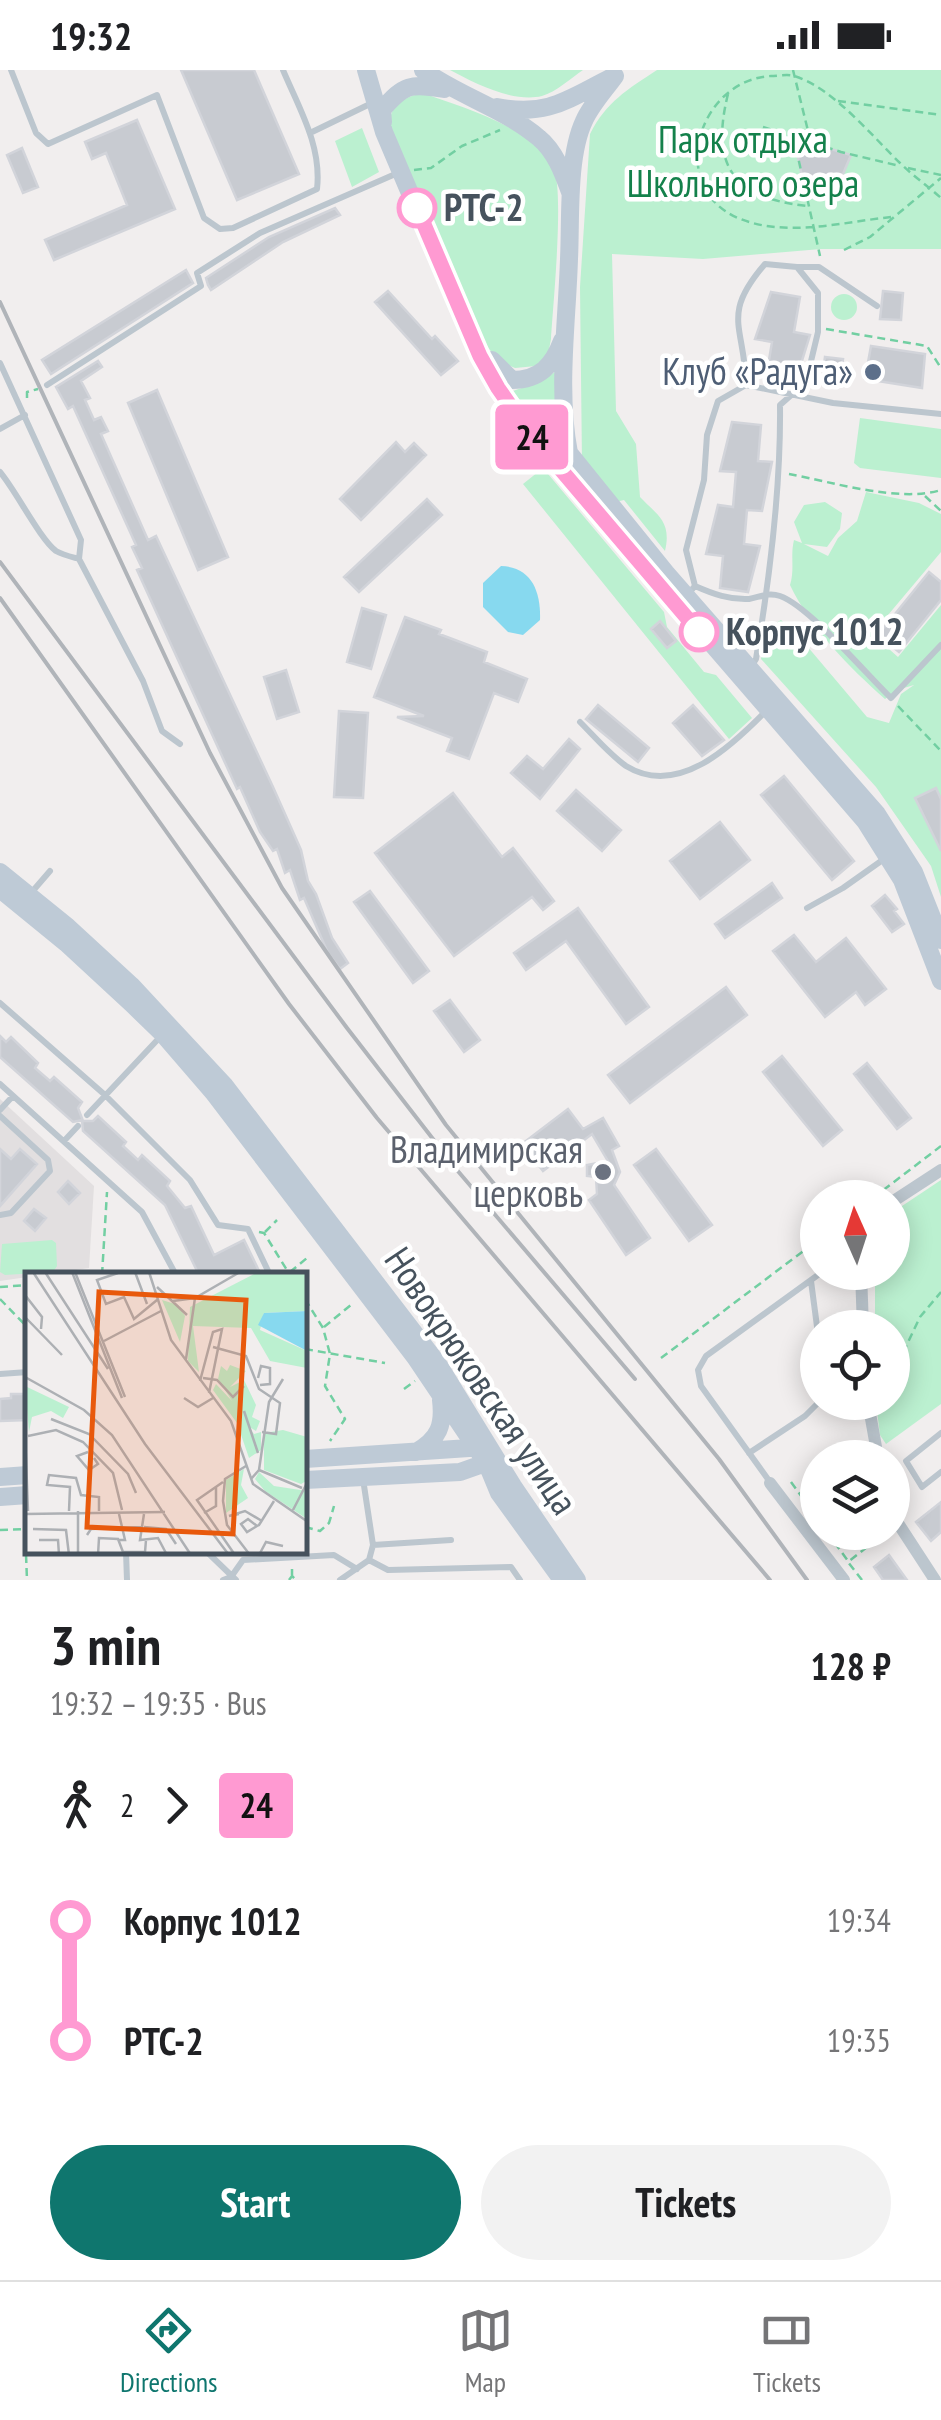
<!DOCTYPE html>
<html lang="en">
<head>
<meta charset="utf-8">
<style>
  :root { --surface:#fff; --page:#f2f2f2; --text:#202124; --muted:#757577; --line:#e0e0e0; --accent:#0f766e }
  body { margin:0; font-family:"PT Sans Narrow",sans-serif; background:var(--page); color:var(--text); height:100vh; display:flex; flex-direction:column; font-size:38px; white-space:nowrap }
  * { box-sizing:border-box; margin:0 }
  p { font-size:32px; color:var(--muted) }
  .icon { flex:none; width:55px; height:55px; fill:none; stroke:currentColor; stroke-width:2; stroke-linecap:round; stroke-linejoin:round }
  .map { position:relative; height:1510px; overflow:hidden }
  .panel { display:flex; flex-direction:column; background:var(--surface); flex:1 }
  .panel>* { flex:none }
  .badge { padding:0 20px; border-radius:8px; font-size:35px; line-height:65px }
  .needle { width:65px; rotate:357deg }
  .fabs { position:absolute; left:800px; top:1110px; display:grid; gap:20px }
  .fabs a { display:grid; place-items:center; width:110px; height:110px; border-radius:50%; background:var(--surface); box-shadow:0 5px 25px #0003; font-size:50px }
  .map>.badge { position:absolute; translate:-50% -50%; box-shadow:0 0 0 5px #fff }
  .legs { display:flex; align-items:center; gap:15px; height:110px; padding:0 50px; font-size:32px }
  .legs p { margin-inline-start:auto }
  .headline { display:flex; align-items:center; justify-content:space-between; height:170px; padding:0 50px }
  h1 { font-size:55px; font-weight:600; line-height:75px }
  .cta { display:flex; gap:20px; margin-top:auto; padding:20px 50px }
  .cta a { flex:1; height:115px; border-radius:60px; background:var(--accent); color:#fff; font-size:40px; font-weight:600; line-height:115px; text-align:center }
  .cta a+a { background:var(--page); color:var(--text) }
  ul { padding:0 50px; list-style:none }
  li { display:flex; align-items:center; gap:35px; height:120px; font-size:38px }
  li i { display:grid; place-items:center; width:15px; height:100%; margin:0 12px; background:currentColor }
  li i::after { content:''; width:25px; height:25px; margin:-12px; border:8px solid; border-radius:50%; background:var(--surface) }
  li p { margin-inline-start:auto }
  li:first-child i { background:linear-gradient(#0000 50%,currentColor 0) }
  li:last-child i { background:linear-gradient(currentColor 50%,#0000 0) }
  .status { display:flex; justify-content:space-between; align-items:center; height:70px; padding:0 50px; background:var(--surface); direction:ltr }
  .status svg { height:28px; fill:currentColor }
  .menu { display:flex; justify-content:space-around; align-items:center; height:140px; border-top:2px solid var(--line); background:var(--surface); font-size:28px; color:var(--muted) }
  .menu a { display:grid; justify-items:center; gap:5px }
  .menu .active { color:var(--accent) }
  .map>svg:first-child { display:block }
  .education { fill:#e2dfe0 }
  .green { fill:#bbf0d0 }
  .water { fill:#87d9ef }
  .building { fill:#c8cbd1; stroke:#d2d4da; stroke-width:2.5 }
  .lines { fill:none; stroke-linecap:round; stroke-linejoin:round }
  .path { stroke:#72cfa2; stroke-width:2.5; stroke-dasharray:8 5; stroke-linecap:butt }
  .lane { stroke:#bcc6ce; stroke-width:6 }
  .street { stroke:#bcc6ce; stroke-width:12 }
  .secondary { stroke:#becad6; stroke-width:18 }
  .rail { stroke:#b0b4b9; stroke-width:4 }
  .line-1-casing { stroke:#fff; stroke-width:22 }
  .line-1 { stroke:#ff9ad2; stroke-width:15 }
  .stop-1-dot { fill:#fff; stroke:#ff9ad2; stroke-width:5 }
  .service-dot { fill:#5c6f8a; stroke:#fff; stroke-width:4 }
  .worship-dot { fill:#6b7280; stroke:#fff; stroke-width:4 }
  .labels { text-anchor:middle; stroke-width:9; stroke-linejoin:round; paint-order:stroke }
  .park-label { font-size:38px; fill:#14814b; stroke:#fff }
  .stop-label { font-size:38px; font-weight:bold; fill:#46525d; stroke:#fff; text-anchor:start }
  .service-label { font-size:38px; fill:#4e5e75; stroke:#fff; text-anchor:end }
  .worship-label { font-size:38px; fill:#5b616d; stroke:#fff; text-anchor:end }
  .street-label { font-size:38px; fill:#46525d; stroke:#fff }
  .inset-road { fill:none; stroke:#adb0b4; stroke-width:2.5 }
  .view { fill:#e8590c; fill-opacity:0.15; stroke:#e8590c; stroke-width:5 }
  .inset-edge { fill:none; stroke:#46525d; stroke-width:5 }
</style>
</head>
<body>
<div class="status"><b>19:32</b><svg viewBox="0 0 49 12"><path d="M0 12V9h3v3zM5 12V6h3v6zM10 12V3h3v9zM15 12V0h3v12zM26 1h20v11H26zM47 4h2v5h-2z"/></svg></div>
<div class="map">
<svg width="941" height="1510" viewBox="0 0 941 1510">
  <rect width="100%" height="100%" fill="#f1eeee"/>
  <!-- education -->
  <path class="education" d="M0,1029L94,1116L89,1198L0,1211Z"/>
  <!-- green -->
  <path class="green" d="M450,0H583C571,8 556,22 542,26C513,33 474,13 450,0Z
    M657,0H941V179H821L703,189L612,184L616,341L636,374L640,427C657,445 672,451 665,481L624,430L611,433L582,394L580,217L590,64C606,32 628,19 657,0Z
    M423,23C463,38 535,57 554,99C564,124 553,236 551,269L548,285L536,296L515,298L498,291L482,269L389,54C392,32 403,28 423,23Z
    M362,58L379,102L352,117L335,71Z
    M831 237a13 13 0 1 1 26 0a13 13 0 1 1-26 0Z
    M558,300L555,382L513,321L541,311Z
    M860,348L941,359V408L860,398L854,393Z
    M543,398L664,542L667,557L704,602L716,605L752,648L729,669L523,414Z
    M866,422L919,433L941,444V482L872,564L898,587L941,535V729L935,718L915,729L941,781V827L931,796L876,717L761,589L768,558L781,550L796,563L867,647L889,653L901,624L914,615L897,620L885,629C849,597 811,559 790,515C795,499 790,486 794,470L802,473L794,452L804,435L825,432L842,443L840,459L827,477L804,474L828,486L838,468L857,451Z
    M941,1110V1334L886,1374L880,1365L876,1333L892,1332V1258L875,1257V1203L892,1202L893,1142Z
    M52,1170L56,1173L57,1196L53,1202L5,1205L0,1202L2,1174Z"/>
  <!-- water -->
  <path class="water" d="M501,496C532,497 541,522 540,550L523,565L508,562L483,537V513Z"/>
  <!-- building -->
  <path class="building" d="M181,0H254L299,104L237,130Z
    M137,50L175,139L54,190L45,170L127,135L106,83L92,89L85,72Z
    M811,73L851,85L843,104L834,114L827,119L805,121L796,78Z
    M22,78L38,117L23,123L7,85Z
    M335,138L340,145L283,172L211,220L208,215L206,208L269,167Z
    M186,200L193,213L51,304L42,290Z
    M388,221L432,269L435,266L458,291L441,305L375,232Z
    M883,221L903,223L901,250L880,249Z
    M771,222L800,227L794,262L810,265L795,313L766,308L772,272L755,269Z
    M871,276L925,284L922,318L865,309Z
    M825,287L843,289L841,304L823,301Z
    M98,291L102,297L81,311L90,328L85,330L94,350L101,347L108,361L101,364L148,470L156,466L273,717L301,780L308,811L316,824L332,868L348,893L340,899L328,883L304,828L300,830L290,800L285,803L277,779L273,781L260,762L240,717L237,719L137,500L142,498L132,477L136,475L73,336L68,339L56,317Z
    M157,320L228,487L198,500L128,333Z
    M732,352L761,355L758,391L772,392L762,441L747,440L744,474L760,476L748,522L720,518L723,486L706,484L718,435L733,437L736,402L720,401Z
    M396,372L405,382L414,373L426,385L361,450L340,429Z
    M427,429L442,445L359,522L344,507Z
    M929,502L941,512V530L899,582L878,565Z
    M362,538L386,545L371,599L347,592Z
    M405,547L441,560L439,564L487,582L484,592L527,609L518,632L494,623L469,689L447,681L452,668L397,647L424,646L374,627Z
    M660,551L676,571L667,578L651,559Z
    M286,600L299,642L277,649L264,607Z
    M598,635L649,678L638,692L586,649Z
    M693,635L724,670L702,686L673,653Z
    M339,641L368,643L363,728L334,727Z
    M569,669L580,679L540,729L511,703L527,686L543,699Z
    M784,706L854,791L832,810L761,725Z
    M936,718L941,729V781L915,728Z
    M576,720L621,760L602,781L557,741Z
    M453,723L502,787L513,778L554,831L543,840L532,827L454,886L375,783Z
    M720,752L750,790L700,829L670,791Z
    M772,813L782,828L725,868L715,854Z
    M370,821L429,901L413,913L354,832Z
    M885,825L897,839L894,841L904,854L892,862L872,836Z
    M578,838L649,937L626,954L566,871L526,900L514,883Z
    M794,865L816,892L846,868L886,919L865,935L856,922L825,947L773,881Z
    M726,917L747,945L630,1033L608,1005Z
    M450,930L480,970L464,982L434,941Z
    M0,966L6,972L11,967L38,993L35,998L50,1011L54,1007L82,1032L78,1038L83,1051H93L98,1046L126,1072L123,1076L138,1090L142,1085L170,1111L167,1116L185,1138L191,1136L214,1185L244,1170L261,1205H199L165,1135L83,1061L82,1050L73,1052L0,987Z
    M782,986L842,1060L823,1076L763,1002Z
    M867,993L911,1048L897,1059L854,1004Z
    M568,1039L583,1059L603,1048L619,1076L612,1080L620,1102L614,1115L650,1168L626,1185L589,1130L597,1124L596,1107L587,1106V1095L608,1091L592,1064L543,1101L522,1074Z
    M0,1079L11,1089L20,1079L37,1094L0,1136Z
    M656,1079L712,1155L689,1171L634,1095Z
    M68,1111L80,1123L69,1134L58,1122Z
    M34,1139L46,1148L35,1161L24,1151Z
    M11,1324H28V1350L0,1351V1329L11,1328Z
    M941,1432V1462L931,1471L916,1452Z
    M889,1485L907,1510H883L874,1497Z"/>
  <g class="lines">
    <!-- path -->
    <path class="path" d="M793,0L811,73L796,78L820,186
      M728,24C710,96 733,128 807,136
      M838,31L941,45
      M763,57L841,82L900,96
      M908,98L941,105
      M414,100L431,98L462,76L500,60
      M891,147C843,152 785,168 738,148C666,117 698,10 771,6C778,6 788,4 794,6C832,17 872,66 900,93C913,106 928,116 941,128
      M844,180L870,167L941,108
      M826,259L927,276L941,298
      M27,328V322L38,319
      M789,404C832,412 900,433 941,420
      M925,426L941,441
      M898,636L941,681
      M873,1128L941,1076
      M259,1162L264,1163L290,1205
      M265,1162L277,1150
      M290,1202L307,1188
      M102,1205L107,1122
      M0,1217L28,1215
      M0,1229L28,1258
      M305,1229L323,1258L330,1284L325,1316L345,1349L330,1371
      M324,1257L352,1234
      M305,1279L385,1293
      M661,1288L818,1170
      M892,1306L920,1247L941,1222
      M404,1319L415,1311
      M791,1412L818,1449
      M305,1457L320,1461L329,1453L334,1436
      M25,1459L27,1510
      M0,1460L28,1459
      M827,1462L848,1491
      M292,1499V1510
      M289,1510L292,1506L296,1510
      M862,1510L848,1492L886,1462"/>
    <!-- lane -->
    <path class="lane" d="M11,0L36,63L48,74L157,25L204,148L220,159L233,158L317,119C322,76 299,38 283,0
      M310,63L372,33
      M798,197H819L877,236
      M0,293L81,470L79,489L143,611L162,661L180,674
      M47,315L201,216L197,203L260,163L400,102
      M746,315L833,333L941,344
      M0,359L25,345
      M0,402C16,421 40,469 56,481C63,485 72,487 79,489
      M695,516C713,524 730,530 749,529C760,527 768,522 780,526C809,536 866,604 891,628L941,575
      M687,525L695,516L686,480L704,410L707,365L718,331L746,315C745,256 720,246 765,194L797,197L818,223V262L806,312L780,335C781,420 770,506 756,589L750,598
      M580,652C595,667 609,684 626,696C678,728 732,676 767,640
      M31,823L50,801
      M807,838L843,818L884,789
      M0,933L105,1025L190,1110L218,1155L248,1159L270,1205
      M0,1014L142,1142L176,1205
      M0,1040L13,1026
      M87,1045L161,966
      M0,1046L48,1090L50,1101L11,1143L0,1145
      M64,1071L78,1056
      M811,1211L818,1264
      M0,1304L28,1302
      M941,1363L906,1391L922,1417L941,1402
      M749,1383L805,1346L819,1332
      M770,1412L701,1316L698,1300L706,1286L822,1202
      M373,1475L451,1470
      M126,1482L127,1510
      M207,1482L236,1510
      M369,1490L388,1500L511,1497L520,1510
      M223,1510L231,1507L243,1490L334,1485L357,1499
      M340,1510L369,1490L373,1475L363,1409"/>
    <!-- street -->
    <path class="street" d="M892,1132L941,1100
      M861,1202L863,1258
      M868,1332L878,1388
      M770,1413L844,1510
      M892,1444L935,1510"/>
    <!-- secondary -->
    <path class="secondary" d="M366,0L384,62L479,286L528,361L865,751L902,810L941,911
      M423,0C459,26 505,39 539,68C555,81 563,103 570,122
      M615,6C605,20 591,35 584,51C567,87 571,150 569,189C567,253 557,321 569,383L666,503L877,744L914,802L941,870
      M497,37C548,47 568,29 612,7
      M383,52L382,40C404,14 411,13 444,19
      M492,290L512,310C540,310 553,295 562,271
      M0,802L68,857L131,915L225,1016L438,1294L513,1416L577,1510
      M0,819L66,873L133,935L163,964L213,1022L415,1287L487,1394L499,1423L562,1510
      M416,1382C439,1369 444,1355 441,1330
      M305,1389L484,1377
      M0,1407L28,1405
      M305,1410L460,1402L494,1390
      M0,1427L28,1425"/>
    <!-- rail -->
    <path class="rail" d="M0,232L210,683L282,818L446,1055L719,1389L807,1510
      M0,492L347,958L457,1100L635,1309
      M0,528L289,934L377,1048L770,1510"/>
  </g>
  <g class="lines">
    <!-- line-1 casing -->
    <g class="line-1-casing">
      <path id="line-1" d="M417,138L480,286L498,318L528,361L699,562"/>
    </g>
    <!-- line-1 -->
    <use href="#line-1" class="line-1"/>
  </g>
  <!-- markers -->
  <g class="stop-1-dot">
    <circle cx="417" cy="138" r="18"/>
    <circle cx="699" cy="562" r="18"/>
  </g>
  <circle class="service-dot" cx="873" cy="302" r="10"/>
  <circle class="worship-dot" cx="603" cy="1102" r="10"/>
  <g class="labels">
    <!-- park labels -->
    <g class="park-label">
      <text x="743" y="83">Парк отдыха<tspan x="743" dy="44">Школьного озера</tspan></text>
    </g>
    <!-- stop labels -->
    <g class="stop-label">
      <text x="444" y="151">РТС-2</text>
      <text x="726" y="575">Корпус 1012</text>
    </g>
    <!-- service labels -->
    <g class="service-label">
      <text x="853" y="315">Клуб «Радуга»</text>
    </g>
    <!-- worship labels -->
    <g class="worship-label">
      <text x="583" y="1093">Владимирская<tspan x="583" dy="44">церковь</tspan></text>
    </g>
    <!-- street labels -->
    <g class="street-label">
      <text transform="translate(481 1311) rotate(56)" y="13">Новокрюковская улица</text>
    </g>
  </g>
  <!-- overview -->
  <g transform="translate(25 1202)">
    <rect width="282" height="282" fill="#f1eeee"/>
    <path d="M233,0H282V39L239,41L235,58L282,79V96L245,89L226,56L168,54L174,100L163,89L165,35ZM137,28L153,33L160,44L155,70ZM205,93L221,99L205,115L219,108L231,133L227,145L235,149L231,159L223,154L229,162L236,160V178L224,186L212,151L188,118L191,112L207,129L193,107L196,94L202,99ZM0,114L44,135L38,146L26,139L7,145L4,160ZM258,158L282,165L283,208L276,212L239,198V161ZM219,197L216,213L223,226L201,241V208ZM234,200L249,214L282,219V247L240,219L230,207Z" fill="#bbf0d0"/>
    <path d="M282,39V79L233,53L239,41Z" fill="#87d9ef"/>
    <path class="inset-road" d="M8,0L120,172L204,283M20,0L83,97M47,0L97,126M50,0L100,125M110,0L122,32M124,0L146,68L206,149L228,212L283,250M93,1L72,8L81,32L99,25L109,47L132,28M132,15L162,43M0,23L17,45L16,57M148,29L170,26L215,0M0,45L37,83M79,69L136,39M188,75L221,84L234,117L255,131L251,162L237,160M161,87L170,26M0,105L59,138L87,163L166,283M178,106L192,108L208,125L219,114M233,106L236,94L245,96V112L235,113M175,109L188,60L197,57L184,121M159,126L173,135L188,126M219,139L233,181M26,147L64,162L103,202L111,221M0,160L3,239M3,164L31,158L58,170L88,201L97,238M63,180L52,184L64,198L73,192L69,186M221,194L200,207L198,229L202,253L225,283M234,198L277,216M226,207L234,198L244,130L258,107M198,210L172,228L210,283M268,238L283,209M44,239L45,215L22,213L24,203L51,206L56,223L74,225V239M179,241L191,234V215M0,242L140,240M119,242L115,268L133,266L142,283M214,242L204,244L220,239L237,249M232,254L223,247L216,252L222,260L232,254L234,253L249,229M119,255L141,257L151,272M8,257L41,258L44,283M62,263L66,257L117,255M14,268H33L34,283M93,268H100L94,242M53,283V239M73,283L74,266L93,267L98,280H120L121,268M234,283L241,270L258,274"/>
    <path class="view" d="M74,20L221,28L208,262L62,255Z"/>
    <rect width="282" height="282" class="inset-edge"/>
  </g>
</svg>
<div class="fabs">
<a><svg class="needle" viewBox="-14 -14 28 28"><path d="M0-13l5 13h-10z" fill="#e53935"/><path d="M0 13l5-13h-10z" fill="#757577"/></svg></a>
<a><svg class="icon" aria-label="locate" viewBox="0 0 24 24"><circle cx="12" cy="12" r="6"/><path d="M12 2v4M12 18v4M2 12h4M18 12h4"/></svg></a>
<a><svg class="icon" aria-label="layers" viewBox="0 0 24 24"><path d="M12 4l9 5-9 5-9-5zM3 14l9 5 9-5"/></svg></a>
</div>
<b class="badge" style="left:532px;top:367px;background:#ff9ad2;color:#111">24</b>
</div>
<section class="panel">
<div class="headline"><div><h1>3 min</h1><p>19:32 – 19:35 · Bus</p></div><b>128 ₽</b></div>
<div class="legs"><svg class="icon" aria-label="walk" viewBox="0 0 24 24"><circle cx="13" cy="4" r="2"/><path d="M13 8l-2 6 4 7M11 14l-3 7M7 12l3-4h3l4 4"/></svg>2<svg class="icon" aria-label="forward" viewBox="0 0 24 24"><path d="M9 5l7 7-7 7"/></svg><b class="badge" style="background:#ff9ad2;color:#111">24</b></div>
<ul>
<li><i style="color:#ff9ad2"></i><b>Корпус 1012</b><p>19:34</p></li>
<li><i style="color:#ff9ad2"></i><b>РТС-2</b><p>19:35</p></li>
</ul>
<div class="cta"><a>Start</a><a>Tickets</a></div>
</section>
<nav class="menu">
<a class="active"><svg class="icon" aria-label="directions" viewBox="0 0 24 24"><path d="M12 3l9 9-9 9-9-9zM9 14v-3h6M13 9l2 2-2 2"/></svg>Directions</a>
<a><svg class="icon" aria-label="map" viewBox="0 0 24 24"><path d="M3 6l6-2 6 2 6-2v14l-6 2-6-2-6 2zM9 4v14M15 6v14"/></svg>Map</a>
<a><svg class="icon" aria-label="tickets" viewBox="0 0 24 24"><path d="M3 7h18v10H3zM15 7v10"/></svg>Tickets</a>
</nav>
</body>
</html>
